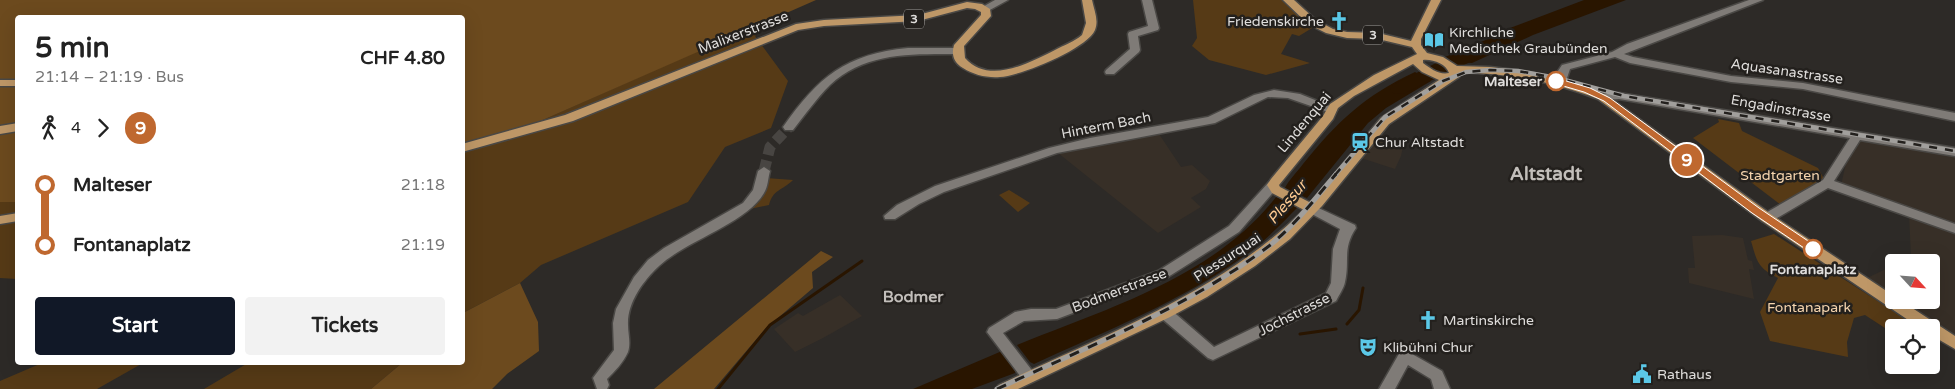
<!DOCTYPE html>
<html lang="en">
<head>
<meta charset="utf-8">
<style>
  :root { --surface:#fff; --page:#f2f2f2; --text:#222; --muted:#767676; --accent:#111827 }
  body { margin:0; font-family:"Varela Round",sans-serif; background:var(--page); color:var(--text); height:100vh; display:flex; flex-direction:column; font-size:19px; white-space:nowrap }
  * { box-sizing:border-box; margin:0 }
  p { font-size:16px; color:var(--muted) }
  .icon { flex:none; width:28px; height:28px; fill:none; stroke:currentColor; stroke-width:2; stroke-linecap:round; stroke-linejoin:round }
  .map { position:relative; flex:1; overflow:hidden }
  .panel { position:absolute; left:15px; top:15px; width:450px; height:350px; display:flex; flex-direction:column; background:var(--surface); border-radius:5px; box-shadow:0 5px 20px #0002 }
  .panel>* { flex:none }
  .badge { padding:0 10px; border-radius:16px; font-size:18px; line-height:32px }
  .needle { width:32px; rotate:116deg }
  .tools { position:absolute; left:1885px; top:254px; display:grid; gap:10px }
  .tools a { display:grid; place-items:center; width:55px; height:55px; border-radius:5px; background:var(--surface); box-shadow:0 5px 20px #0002; font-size:25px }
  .map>.badge { position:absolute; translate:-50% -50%; box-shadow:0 0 0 2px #fff }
  .legs { display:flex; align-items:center; gap:8px; height:55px; padding:0 20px; font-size:16px }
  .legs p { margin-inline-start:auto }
  .summary { display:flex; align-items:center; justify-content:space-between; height:85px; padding:0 20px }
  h1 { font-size:28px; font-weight:700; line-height:38px }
  .cta { display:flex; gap:10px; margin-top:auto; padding:10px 20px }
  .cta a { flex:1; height:58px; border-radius:5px; background:var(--accent); color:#fff; font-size:20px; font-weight:700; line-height:58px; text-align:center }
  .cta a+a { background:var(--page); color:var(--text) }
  ul { padding:0 20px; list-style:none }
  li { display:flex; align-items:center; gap:18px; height:60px; font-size:19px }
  li i { display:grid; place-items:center; width:8px; height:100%; margin:0 6px; background:currentColor }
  li i::after { content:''; width:12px; height:12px; margin:-6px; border:4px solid; border-radius:50%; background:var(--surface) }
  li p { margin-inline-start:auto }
  li:first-child i { background:linear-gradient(#0000 50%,currentColor 0) }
  li:last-child i { background:linear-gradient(currentColor 50%,#0000 0) }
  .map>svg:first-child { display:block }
  .built { fill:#372f27 }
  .green { fill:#563a16 }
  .forest { fill:#6c4a1e }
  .water { fill:#291500 }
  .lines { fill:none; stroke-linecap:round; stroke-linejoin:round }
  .stream { stroke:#291500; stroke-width:3 }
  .river { fill:#291500; fill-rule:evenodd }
  .minor-tunnel { stroke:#484542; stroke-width:11; stroke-dasharray:11 5.5; stroke-linecap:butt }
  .minor-casing { stroke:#4a4845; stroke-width:3 }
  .major-casing { stroke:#4a4845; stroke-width:3 }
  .minor { fill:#7f7b77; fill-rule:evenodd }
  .major { fill:#be9767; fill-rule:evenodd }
  .rail-far1-casing { stroke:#a19f9c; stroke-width:4.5 }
  .rail-casing { stroke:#a19f9c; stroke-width:5 }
  .rail-far1 { stroke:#23201d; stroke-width:2.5; stroke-dasharray:8; stroke-linecap:butt }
  .rail { stroke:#23201d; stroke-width:3; stroke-dasharray:10; stroke-linecap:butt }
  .line-1 { fill:#bf682f; stroke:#fff }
  .stop-1-dot { fill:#fff; stroke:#bf682f; stroke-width:2.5 }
  .labels { text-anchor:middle; stroke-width:5; stroke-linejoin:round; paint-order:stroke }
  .shield { fill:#23201d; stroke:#a7a4a2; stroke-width:1 }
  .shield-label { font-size:12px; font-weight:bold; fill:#dfdddb }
  .poi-label { font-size:14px; fill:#dfdddb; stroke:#23201d; text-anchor:start }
  .street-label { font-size:14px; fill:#dfdddb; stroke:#23201d }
  .stop-label { font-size:14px; font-weight:bold; fill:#dfdddb; stroke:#23201d; text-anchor:end }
  .park-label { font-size:14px; fill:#f5d4ae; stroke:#23201d }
  .water-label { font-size:15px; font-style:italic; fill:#fecb92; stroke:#23201d }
  .quarter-label { font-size:16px; font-weight:bold; fill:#c2beba; stroke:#23201d }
  .district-label { font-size:19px; font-weight:bold; fill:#c2beba; stroke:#23201d }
</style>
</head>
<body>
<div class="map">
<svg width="1955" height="389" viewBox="0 0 1955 389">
  <rect width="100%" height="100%" fill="#2d2a27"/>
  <!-- built -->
  <path class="built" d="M1853,131L1955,149V337L1897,300H1931V262H1899L1911,256L1909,214L1840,190Z
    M1159,134L1181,167L1192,165L1210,181L1206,189L1191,198L1201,207L1158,233L1058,153L1076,148Z
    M1381,135L1404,142L1401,156L1395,169L1361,158Z
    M1722,235L1743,238L1748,260L1752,261L1754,270L1749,269L1754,299L1689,283L1688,268H1695L1692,236Z
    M1894,265V298L1865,279Z
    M840,295L862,316L823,338L795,352L774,329L798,313L803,316Z"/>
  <!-- green -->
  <path class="green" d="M1193,0H1288L1317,25L1299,36L1292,34L1281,54L1310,63L1266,75L1209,60L1192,46L1197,38Z
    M781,14L755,36L788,81L771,128L725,147L688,202L541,265L520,283L463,313V145L536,123Z
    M1718,119L1739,123L1742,131L1818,168L1824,179L1781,205L1693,138L1719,122Z
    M766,178L793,180C782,191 773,189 769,205L745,210Z
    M1009,190L1030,203L1018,212L999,195Z
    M0,202H17V279L0,278Z
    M1774,234L1910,322L1899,327L1894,328V331L1891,332L1865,315L1854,318L1847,342L1848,357L1770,341L1760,312L1778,278C1758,268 1757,262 1751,241Z
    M42,363V362L143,363L97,389H0V381Z
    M248,363H402L371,389H204Z"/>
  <!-- forest -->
  <path class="forest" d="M0,0H816L536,123L463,145L462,18H18L17,202H0Z
    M821,251L833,257L812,272L813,288L765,329L714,389H654Z
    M520,283L538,322L539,351L507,374L492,389H371L402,363L462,362L463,313Z"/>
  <!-- water -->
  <path class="water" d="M1584,0H1626L1533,35L1472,63L1460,62L1445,57L1488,39L1486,37Z
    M1415,72L1431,81L1386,108L1368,123L1307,198L1285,188C1288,181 1298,171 1303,164C1338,121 1364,96 1415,72Z
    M1276,197L1298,207C1284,221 1271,235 1256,247C1190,298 1110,329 1034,364L1030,362L1017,345C1108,308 1214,277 1276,197Z
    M1002,351L1016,370L1015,373L972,389H913Z"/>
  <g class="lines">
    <!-- stream -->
    <path class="stream" d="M1347,324L1359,310L1363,288
      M1300,334L1336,329
      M718,389L770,325L862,261"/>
    <!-- river -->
    <path class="river" d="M1479,46L1485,47L1488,51L1485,55L1405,93L1399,94L1393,93L1390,89L1393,85L1434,64Z"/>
    <!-- minor-tunnel -->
    <path class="minor-tunnel" d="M764,171L770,147L789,127"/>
    <!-- minor casing -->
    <g class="minor-casing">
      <path id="minor" d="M995,0H1008L988,11H980L979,9Z
        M1142,0H1152L1159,28L1158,30L1138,36L1140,50L1139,52L1114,74H1106L1105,72L1106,70L1130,49L1128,34L1129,32L1148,26Z
        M1749,0H1763L1624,54L1633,57L1731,76L1803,83L1955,113V121L1803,89L1731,82L1630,63L1615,57L1570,69L1565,84L1561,85L1555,82L1558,71L1562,65L1612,52L1627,44Z
        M908,48H957L962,51L957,54C912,54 865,52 830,85C816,99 805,115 793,130H785L783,127C818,77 846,54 908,48Z
        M1274,90L1300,94L1335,108L1337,110L1331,113L1288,98L1268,97L1215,123L1057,153L944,192L919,204L895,219H885L884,216L897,205L935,186L1049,148L1090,138L1208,117L1254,95Z
        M1619,93L1955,148V156L1860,140L1834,181L1955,224V233L1828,188L1772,221H1762L1761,218L1762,215L1823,180L1850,138L1619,99L1602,100L1596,97L1602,94Z
        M764,167L770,171C768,178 768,187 764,193C746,224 687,240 659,266C643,281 627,303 628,325C628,334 631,343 628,352C623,363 615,371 607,379L609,385L607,389H597L593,378L614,350L613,323L616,309L634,277L648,260L664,248L743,203L753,190L758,171Z
        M1273,181L1277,182L1279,185L1277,188L1239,232L1168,277L1057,319L1024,321L1003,333L1034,373L1036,377L1034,381L1029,383L1024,381L987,332L989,328L1015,312L1031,309H1056L1158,271L1229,226L1269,182Z
        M1312,205L1355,225L1356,228C1342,249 1350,260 1345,282C1344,288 1339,295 1336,301L1213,360L1208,358L1160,317L1158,313L1160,309L1165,308L1170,309L1214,347L1326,293L1331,283L1333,249L1340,229L1308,212L1306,209Z
        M1405,350L1442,371L1450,389H1434L1431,379L1408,365L1395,389H1379L1400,352Z"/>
    </g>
    <!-- major casing -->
    <g class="major-casing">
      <path id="major" d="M1082,0H1092C1094,10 1099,20 1095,30C1087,49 1020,76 1000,77C987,78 974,75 963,68C954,63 951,55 954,45L981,15V12L975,9L967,8L918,21L824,26L798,30L573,121L462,152V144L565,115L796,24L824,20L918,15L967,2L982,4L990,9L991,16L964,46L965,58C989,85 1029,63 1055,50C1064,45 1074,42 1082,35L1086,23Z
        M1283,0H1294L1316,20L1333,29L1347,32L1378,33L1411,41L1431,0H1441L1421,39V45L1427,53L1443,57L1457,66L1490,67L1524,71L1574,82L1606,95L1772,215L1894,296V300H1900L1955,336V349L1931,335V328H1920L1762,221L1598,99C1552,81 1510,74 1460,72L1459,77L1389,124L1322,206L1290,239L1255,266L1207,297L1170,317L1018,389H996L999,385C1104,335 1219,293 1304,210L1272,193L1267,185L1271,179L1323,116L1330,104L1374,75L1417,54L1412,47L1378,39L1347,38L1326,33L1308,24ZM1423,60C1433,59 1446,64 1449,73C1439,75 1431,69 1423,63ZM1413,64L1422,72L1439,80L1381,118L1311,203L1280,187L1279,185L1333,119L1338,108L1354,96Z
        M0,80H18V86H0Z
        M18,123V131L0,134V126Z
        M18,213V221L0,224V216Z"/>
    </g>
    <!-- minor -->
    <use href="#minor" class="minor"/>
    <!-- major -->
    <use href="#major" class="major"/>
    <!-- rail-far1 casing -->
    <g class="rail-far1-casing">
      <path id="rail-far1" d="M1335,175L1385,117L1443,81L1466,72L1490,70L1518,71L1557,78L1624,96L1955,151"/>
    </g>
    <!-- rail casing -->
    <g class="rail-casing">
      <path id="rail" d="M997,389C1089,346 1187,308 1269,246C1294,226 1315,199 1336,174"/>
    </g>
    <!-- rail-far1 -->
    <use href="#rail-far1" class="rail-far1"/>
    <!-- rail -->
    <use href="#rail" class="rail"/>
  </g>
  <!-- line-1 -->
  <path class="line-1" d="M1556,78L1590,88L1610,98L1759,208L1817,247L1818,249L1817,252H1810L1752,213L1604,101L1584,92L1553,83L1552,81Z"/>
  <!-- icons -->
  <defs>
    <g id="church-bare" transform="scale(1.5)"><path d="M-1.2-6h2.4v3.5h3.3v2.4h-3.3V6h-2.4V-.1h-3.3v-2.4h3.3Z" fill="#5bc8e7" stroke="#23201d" stroke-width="2.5" paint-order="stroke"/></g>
    <g id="library-bare" transform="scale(1.5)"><path d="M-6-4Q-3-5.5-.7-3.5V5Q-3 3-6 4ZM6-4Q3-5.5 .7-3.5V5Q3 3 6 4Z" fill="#5bc8e7" stroke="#23201d" stroke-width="2.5" paint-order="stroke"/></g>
    <g id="station-bare" transform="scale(1.5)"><path d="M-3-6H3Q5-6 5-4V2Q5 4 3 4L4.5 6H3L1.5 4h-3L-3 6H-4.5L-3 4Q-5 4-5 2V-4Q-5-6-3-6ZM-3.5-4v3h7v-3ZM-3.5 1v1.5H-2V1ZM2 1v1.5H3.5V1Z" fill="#5bc8e7" stroke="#23201d" stroke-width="2.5" paint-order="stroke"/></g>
    <g id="theatre-bare" transform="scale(1.5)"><path d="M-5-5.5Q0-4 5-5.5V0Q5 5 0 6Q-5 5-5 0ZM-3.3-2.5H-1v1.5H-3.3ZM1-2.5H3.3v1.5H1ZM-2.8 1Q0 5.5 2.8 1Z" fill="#5bc8e7" stroke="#23201d" stroke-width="2.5" paint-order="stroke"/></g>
    <g id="civic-bare" transform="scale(1.5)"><path d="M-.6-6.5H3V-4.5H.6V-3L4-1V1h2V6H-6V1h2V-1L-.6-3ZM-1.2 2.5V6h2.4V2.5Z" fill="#5bc8e7" stroke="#23201d" stroke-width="2.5" paint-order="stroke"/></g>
  </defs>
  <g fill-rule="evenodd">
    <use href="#church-bare" x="1339" y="21"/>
    <use href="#library-bare" x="1434" y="40"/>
    <use href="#station-bare" x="1360" y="142"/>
    <use href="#church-bare" x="1428" y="320"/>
    <use href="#theatre-bare" x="1368" y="347"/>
    <use href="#civic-bare" x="1642" y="374"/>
  </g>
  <!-- markers -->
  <g class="stop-1-dot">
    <circle cx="1556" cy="81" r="9"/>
    <circle cx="1813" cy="249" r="9"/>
  </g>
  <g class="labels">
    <!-- shield labels -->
    <g class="shield">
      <rect x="904" y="9.5" width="20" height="19" rx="4"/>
      <rect x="1363" y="25.5" width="20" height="19" rx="4"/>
    </g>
    <g class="shield-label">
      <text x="914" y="23">3</text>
      <text x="1373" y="39">3</text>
    </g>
    <!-- poi labels -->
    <g class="poi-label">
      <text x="1324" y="26" text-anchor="end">Friedenskirche</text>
      <text x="1449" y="37">Kirchliche<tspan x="1449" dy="16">Mediothek Graubünden</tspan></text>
      <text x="1375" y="147">Chur Altstadt</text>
      <text x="1443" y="325">Martinskirche</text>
      <text x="1383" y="352">Klibühni Chur</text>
      <text x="1657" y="379">Rathaus</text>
    </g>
    <!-- street labels -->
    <g class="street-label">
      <text transform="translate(743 32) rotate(-21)" y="5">Malixerstrasse</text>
      <text transform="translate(1787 71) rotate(8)" y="5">Aquasanastrasse</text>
      <text transform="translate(1781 108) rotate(10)" y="5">Engadinstrasse</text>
      <text transform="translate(1304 122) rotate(-50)" y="5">Lindenquai</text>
      <text transform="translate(1106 125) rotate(-11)" y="5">Hinterm Bach</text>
      <text transform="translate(1227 257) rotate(-33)" y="5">Plessurquai</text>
      <text transform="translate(1119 290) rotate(-21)" y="5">Bodmerstrasse</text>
      <text transform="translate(1294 314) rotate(-27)" y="5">Jochstrasse</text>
    </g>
    <!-- stop labels -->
    <g class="stop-label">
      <text x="1542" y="86">Malteser</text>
      <text x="1813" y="274" text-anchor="middle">Fontanaplatz</text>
    </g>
    <!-- park labels -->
    <g class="park-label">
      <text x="1780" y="180">Stadtgarten</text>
      <text x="1809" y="312">Fontanapark</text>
    </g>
    <!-- water labels -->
    <g class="water-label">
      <text transform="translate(1287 202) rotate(-50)" y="5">Plessur</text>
    </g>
    <!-- quarter labels -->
    <g class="quarter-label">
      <text x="913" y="302">Bodmer</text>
    </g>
    <!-- district labels -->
    <g class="district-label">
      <text x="1546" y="180">Altstadt</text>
    </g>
  </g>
</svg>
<div class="tools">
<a><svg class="needle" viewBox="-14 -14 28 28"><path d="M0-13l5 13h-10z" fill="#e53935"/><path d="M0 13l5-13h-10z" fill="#767676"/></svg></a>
<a><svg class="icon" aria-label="locate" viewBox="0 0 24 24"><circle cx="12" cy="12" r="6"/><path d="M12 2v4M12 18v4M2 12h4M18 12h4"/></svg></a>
</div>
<b class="badge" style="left:1687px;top:160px;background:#bf682f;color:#fff">9</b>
<section class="panel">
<div class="summary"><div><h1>5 min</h1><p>21:14 – 21:19 · Bus</p></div><b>CHF 4.80</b></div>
<div class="legs"><svg class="icon" aria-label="walk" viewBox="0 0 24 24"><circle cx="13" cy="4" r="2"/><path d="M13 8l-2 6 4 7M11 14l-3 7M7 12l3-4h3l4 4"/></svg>4<svg class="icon" aria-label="forward" viewBox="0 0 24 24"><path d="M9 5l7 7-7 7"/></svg><b class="badge" style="background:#bf682f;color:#fff">9</b></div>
<ul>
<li><i style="color:#bf682f"></i><b>Malteser</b><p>21:18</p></li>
<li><i style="color:#bf682f"></i><b>Fontanaplatz</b><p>21:19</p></li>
</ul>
<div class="cta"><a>Start</a><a>Tickets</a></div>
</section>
</div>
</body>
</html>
